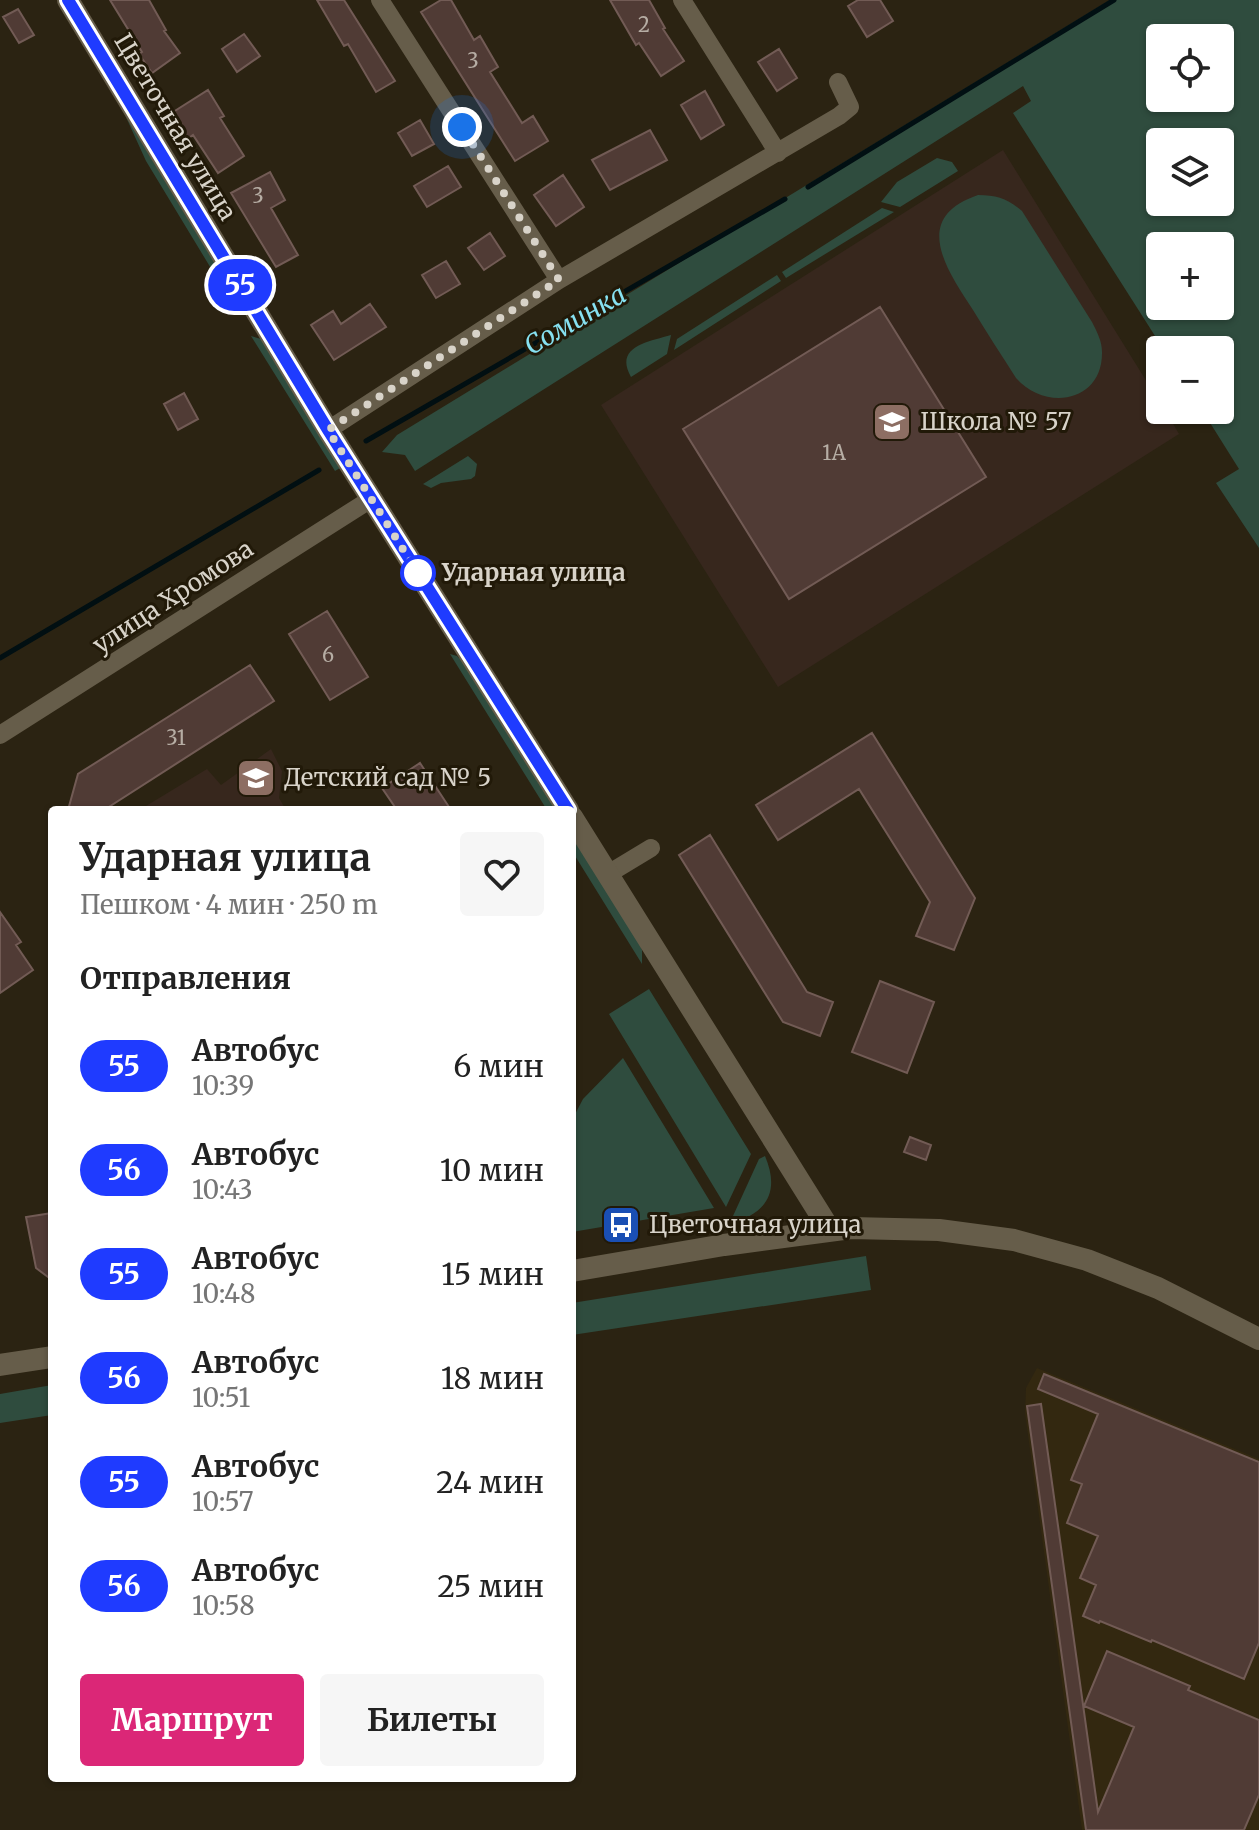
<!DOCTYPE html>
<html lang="ru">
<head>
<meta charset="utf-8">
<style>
  :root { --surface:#fff; --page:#f6f6f6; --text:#222; --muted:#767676; --accent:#db2777 }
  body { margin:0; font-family:Merriweather,serif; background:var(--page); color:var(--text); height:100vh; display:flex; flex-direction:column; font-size:30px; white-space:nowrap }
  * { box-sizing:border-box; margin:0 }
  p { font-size:26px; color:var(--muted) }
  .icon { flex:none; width:44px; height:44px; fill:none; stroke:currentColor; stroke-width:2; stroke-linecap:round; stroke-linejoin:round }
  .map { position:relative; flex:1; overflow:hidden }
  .sheet { position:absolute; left:48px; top:806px; width:528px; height:976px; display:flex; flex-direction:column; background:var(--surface); border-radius:8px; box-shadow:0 2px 6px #0004 }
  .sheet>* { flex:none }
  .badge { padding:0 16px; border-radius:26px; font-size:28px; line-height:52px }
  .fabs { position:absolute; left:1146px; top:24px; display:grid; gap:16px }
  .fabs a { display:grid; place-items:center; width:88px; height:88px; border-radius:8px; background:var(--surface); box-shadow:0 2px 6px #0004; font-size:40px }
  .you { position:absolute; width:40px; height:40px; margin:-20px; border:6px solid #fff; border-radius:50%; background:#1a73e8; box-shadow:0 0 0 12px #1a73e833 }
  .map>.badge { position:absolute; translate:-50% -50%; box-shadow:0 0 0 4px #fff }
  h2 { padding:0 32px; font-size:30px; line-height:72px }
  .round { display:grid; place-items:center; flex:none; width:84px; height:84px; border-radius:8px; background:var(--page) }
  .overview { display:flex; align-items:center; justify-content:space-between; height:136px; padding:0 32px }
  h1 { font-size:38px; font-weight:700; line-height:60px }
  .button { display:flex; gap:16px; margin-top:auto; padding:16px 32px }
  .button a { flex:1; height:92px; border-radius:8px; background:var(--accent); color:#fff; font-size:32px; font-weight:700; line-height:92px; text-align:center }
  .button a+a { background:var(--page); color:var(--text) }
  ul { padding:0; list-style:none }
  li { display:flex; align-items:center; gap:24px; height:104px; padding:0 32px }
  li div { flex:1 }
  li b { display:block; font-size:30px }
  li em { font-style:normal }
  li .badge { min-width:88px; font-weight:700; text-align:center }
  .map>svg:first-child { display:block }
  .built { fill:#332810 }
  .education { fill:#37271d }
  .green { fill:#2f4c3e; fill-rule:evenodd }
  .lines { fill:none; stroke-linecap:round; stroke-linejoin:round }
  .stream { stroke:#010f12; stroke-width:5 }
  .building { fill:#503b35; stroke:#725b55; stroke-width:2 }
  .minor { stroke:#665d4a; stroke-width:18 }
  .tertiary { stroke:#665d4a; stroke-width:22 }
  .secondary { stroke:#665d4a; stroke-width:22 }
  .line-casing { stroke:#fff; stroke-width:18 }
  .line { stroke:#1f3bff; stroke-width:12 }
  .walk { stroke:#d8d3c9; stroke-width:8; stroke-dasharray:0 14.4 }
  .stop-dot { fill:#fff; stroke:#1f3bff; stroke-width:4 }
  .labels { text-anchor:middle; stroke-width:6; stroke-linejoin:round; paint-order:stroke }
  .number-label { font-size:20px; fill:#b6ada4 }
  .street-label { font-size:24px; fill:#d8d3c9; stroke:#211908 }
  .poi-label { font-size:24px; fill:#d8d3c9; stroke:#211908; text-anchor:start }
  .stop-label { font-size:24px; font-weight:bold; fill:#d8d3c9; stroke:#211908; text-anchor:start }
  .water-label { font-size:26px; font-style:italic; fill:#86e1f1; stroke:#211908 }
</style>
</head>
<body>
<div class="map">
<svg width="1259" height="1830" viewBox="0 0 1259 1830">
  <rect width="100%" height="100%" fill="#2b2312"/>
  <!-- built -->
  <path class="built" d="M1037,1368L1259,1459V1830H1082L1025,1413L1026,1388Z"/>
  <!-- education -->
  <path class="education" d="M1003,150L1160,403V410H1165L1179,434L778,687L601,405Z
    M271,749L282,771L279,798L286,810H148L146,806L207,769L221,785Z"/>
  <!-- green -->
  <path class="green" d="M1110,0H1259V548L1216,483L1239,469L1202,410H1220V350H1164L1013,113L1031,101L1023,86L415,471L405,455L382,452L397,435ZM1160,38H1220V98H1160ZM1160,142H1220V202H1160ZM1160,246H1220V306H1160Z
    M125,115L234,295L238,313L146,161Z
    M937,158L952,162L958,171L900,207L881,202L897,182Z
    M978,195C997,195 1008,199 1022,211L1092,322C1097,332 1102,341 1102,352C1103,402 1046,412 1016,378C1002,356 987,333 973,310C947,270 910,218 978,195Z
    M882,208L894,212L786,278L782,272Z
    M777,275L781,281L674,350L677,339Z
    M671,335L667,354L631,377C614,347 647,342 671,335Z
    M251,336L261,339L340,468L335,471Z
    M468,456L477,464L475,476L471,479L441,483L431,488L423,484Z
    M450,654L457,656L465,665L556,810H547Z
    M572,836L639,942L642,950V964L572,851Z
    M649,989L751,1154L726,1207L609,1014Z
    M623,1058L714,1208L572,1232V1120L583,1099Z
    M765,1156C781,1194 765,1215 727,1224L726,1218L733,1216L759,1159Z
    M866,1256L871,1290L572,1335V1303Z
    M52,1385V1415L0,1423V1394Z"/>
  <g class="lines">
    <!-- stream -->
    <path class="stream" d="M808,187L1114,0
      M366,441L785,199
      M0,658L319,470"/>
  </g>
  <!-- building -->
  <path class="building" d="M110,0H149L166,30L164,31L180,53L152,73L139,54L142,52Z
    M317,0H344L395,81L376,92L348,44L344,46Z
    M441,0H451L474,40L480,36L498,67L490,72L522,123L533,116L548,141L515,161L421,12Z
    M610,0H649L665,28L663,29L684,61L661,76L639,43L636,45Z
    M858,0H880L893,21L867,37L848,6Z
    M18,9L34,35L19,43L3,17Z
    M244,34L260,56L237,72L222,49Z
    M779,49L797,78L777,91L758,62Z
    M208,90L224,116L220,118L244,156L218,173L193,135L186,140L170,114Z
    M705,91L724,125L701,139L681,105Z
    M420,120L434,144L412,156L398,133Z
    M650,130L667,160L610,190L592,160Z
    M448,166L461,187L427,207L414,186Z
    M270,172L285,200L271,208L298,255L276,267L231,193Z
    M563,175L584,207L556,226L534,195Z
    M490,233L505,256L484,270L468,248Z
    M446,261L460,284L436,298L422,275Z
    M370,304L386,327L334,360L311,325L333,311L341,324Z
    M880,307L986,477L789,599L683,429Z
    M184,393L198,419L178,430L164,404Z
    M327,611L368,677L330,700L289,634Z
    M250,665L274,701L104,810H68L78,774Z
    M872,733L975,898L954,950L916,936L930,902L859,789L778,840L756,805Z
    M420,763L451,810H397L382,788Z
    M710,835L807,992L833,1002L820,1036L783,1022L679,855Z
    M0,912L21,942L16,945L33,970L0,993Z
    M880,981L934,1002L907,1073L852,1052Z
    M910,1137L931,1145L926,1160L904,1152Z
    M52,1213V1280L36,1268L26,1217Z
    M1044,1374L1259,1462V1643L1244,1679L1152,1640L1151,1642L1100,1621L1099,1623L1083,1616L1096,1585L1080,1578L1098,1536L1067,1523L1082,1484L1071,1480L1098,1414L1038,1389Z
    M1041,1404L1098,1812L1134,1727L1084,1706L1107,1651L1190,1686L1188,1690L1259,1720V1795L1244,1830H1086L1027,1406Z"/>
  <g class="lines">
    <!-- minor -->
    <path class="minor" d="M380,0L559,280
      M682,0L778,153
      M328,430L559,280L839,116L850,107L838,82
      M0,735L371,499
      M608,874L651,848"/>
    <!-- tertiary -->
    <path class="tertiary" d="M68,0L328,430L568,810
      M572,817L830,1230"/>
    <!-- secondary -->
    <path class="secondary" d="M572,1271L724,1245L851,1228L939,1230L1014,1240L1087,1260L1158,1288L1259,1339
      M0,1365L52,1357"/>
  </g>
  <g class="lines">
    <!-- line casing -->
    <g class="line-casing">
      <path id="line" d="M68,0L328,430L568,810"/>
    </g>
    <!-- line -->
    <use href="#line" class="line"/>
    <!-- walk -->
    <path class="walk" d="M418,573L328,430L559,280L462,127"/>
  </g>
  <!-- icons -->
  <defs>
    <g id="school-square" transform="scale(2)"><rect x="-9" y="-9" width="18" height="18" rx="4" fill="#8d6e63" stroke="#211908"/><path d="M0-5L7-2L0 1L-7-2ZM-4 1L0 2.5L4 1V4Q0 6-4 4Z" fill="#fff"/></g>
    <g id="bus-square" transform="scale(2)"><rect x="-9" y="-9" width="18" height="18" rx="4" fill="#1a4fb4" stroke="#211908"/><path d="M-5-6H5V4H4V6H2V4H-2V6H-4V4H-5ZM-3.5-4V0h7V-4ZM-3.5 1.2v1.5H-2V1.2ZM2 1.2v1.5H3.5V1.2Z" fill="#fff"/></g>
  </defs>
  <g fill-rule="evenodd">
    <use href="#school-square" x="892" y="422"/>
    <use href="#school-square" x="256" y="778"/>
    <use href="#bus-square" x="621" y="1225"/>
  </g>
  <!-- markers -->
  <circle class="stop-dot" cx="418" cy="573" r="16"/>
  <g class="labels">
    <!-- number labels -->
    <g class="number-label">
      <text x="644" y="32">2</text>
      <text x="473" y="68">3</text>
      <text x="258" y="203">3</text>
      <text x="834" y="460">1А</text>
      <text x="328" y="662">6</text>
      <text x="176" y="745">31</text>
    </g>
    <!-- street labels -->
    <g class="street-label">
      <text transform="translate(175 127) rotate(59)" y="8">Цветочная улица</text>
      <text transform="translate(173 597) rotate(-33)" y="8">улица Хромова</text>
    </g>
    <!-- poi labels -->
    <g class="poi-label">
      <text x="920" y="430">Школа № 57</text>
      <text x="284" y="786">Детский сад № 5</text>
      <text x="649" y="1233">Цветочная улица</text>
    </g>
    <!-- stop labels -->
    <g class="stop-label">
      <text x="442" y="581">Ударная улица</text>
    </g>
    <!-- water labels -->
    <g class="water-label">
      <text transform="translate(575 320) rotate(-30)" y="9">Соминка</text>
    </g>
  </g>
</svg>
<div class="fabs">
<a><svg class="icon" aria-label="locate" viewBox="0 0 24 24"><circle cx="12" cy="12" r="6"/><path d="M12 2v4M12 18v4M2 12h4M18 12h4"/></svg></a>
<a><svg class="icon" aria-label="layers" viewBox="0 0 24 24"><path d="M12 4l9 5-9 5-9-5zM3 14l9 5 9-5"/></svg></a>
<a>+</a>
<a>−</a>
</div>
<div class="you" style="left:462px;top:127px"></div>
<b class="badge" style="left:240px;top:285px;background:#1f3bff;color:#fff">55</b>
<section class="sheet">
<div class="overview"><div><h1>Ударная улица</h1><p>Пешком · 4 мин · 250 m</p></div><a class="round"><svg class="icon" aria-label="heart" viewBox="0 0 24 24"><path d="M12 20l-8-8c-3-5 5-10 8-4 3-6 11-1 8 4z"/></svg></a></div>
<h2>Отправления</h2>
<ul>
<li><span class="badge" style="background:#1f3bff;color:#fff">55</span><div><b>Автобус</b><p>10:39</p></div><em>6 мин</em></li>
<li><span class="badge" style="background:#1f3bff;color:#fff">56</span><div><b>Автобус</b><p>10:43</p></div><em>10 мин</em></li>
<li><span class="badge" style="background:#1f3bff;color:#fff">55</span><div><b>Автобус</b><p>10:48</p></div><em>15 мин</em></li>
<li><span class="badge" style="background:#1f3bff;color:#fff">56</span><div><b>Автобус</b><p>10:51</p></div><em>18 мин</em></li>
<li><span class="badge" style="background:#1f3bff;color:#fff">55</span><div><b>Автобус</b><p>10:57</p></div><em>24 мин</em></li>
<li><span class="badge" style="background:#1f3bff;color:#fff">56</span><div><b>Автобус</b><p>10:58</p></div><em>25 мин</em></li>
</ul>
<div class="button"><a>Маршрут</a><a>Билеты</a></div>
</section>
</div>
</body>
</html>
